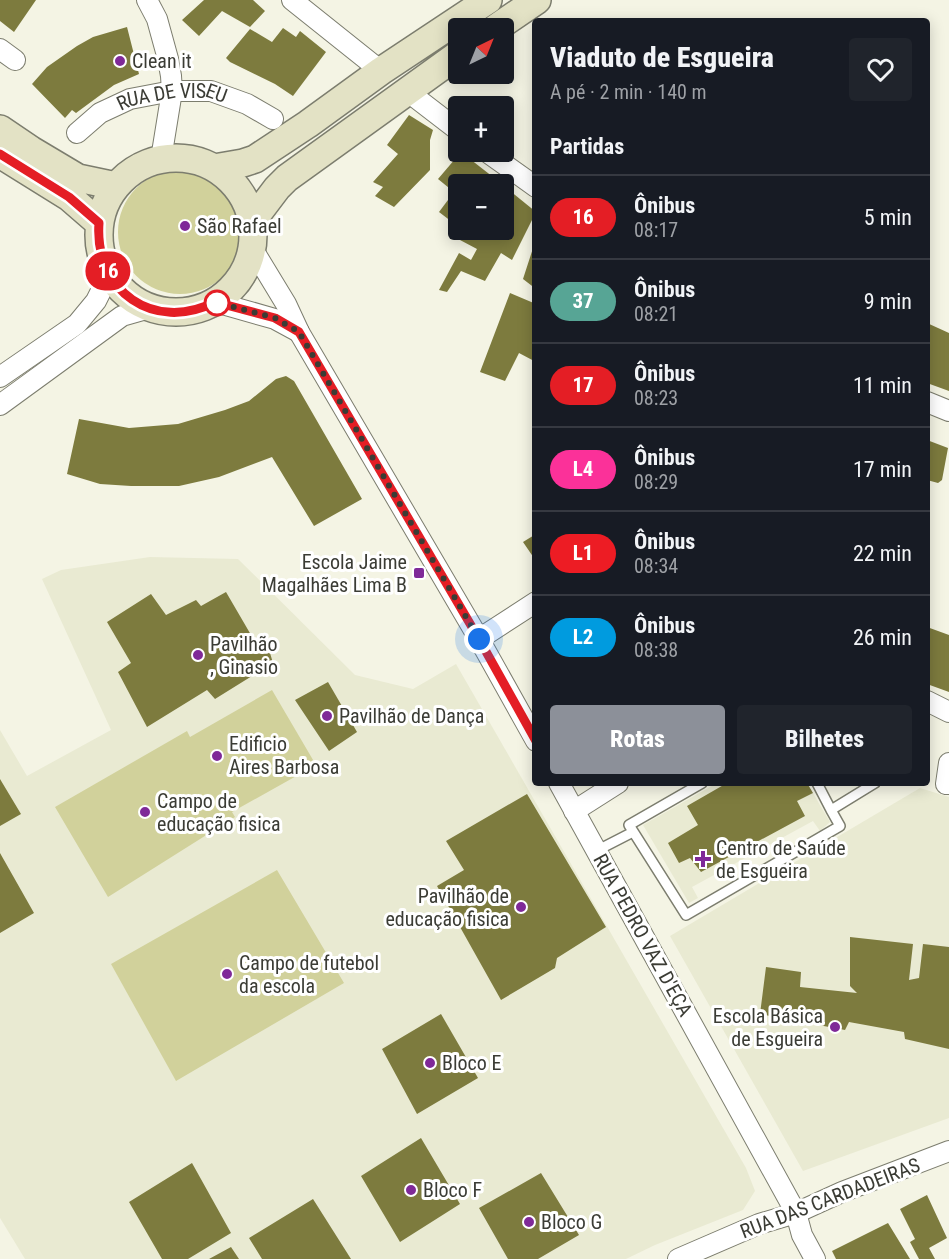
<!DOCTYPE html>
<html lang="pt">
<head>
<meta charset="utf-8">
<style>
  :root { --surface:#171b24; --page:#20242c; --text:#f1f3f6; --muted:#9ea1a6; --line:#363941; --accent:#8c9099 }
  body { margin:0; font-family:"Roboto Condensed",sans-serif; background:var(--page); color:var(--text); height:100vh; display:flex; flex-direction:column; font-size:22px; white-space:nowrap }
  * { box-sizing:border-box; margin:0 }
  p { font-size:20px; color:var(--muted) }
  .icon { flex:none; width:33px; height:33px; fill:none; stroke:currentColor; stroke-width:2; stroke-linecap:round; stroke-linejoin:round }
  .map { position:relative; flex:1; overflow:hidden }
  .side { position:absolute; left:532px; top:18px; width:398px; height:768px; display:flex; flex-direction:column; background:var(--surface); border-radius:6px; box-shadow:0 3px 15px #0003 }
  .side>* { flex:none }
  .badge { padding:0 12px; border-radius:20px; font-size:21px; line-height:39px }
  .needle { width:39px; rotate:43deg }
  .tools { position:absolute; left:448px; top:18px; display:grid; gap:12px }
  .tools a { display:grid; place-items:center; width:66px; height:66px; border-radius:6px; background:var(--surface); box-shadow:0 3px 15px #0003; font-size:30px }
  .you { position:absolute; width:30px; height:30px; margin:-15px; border:4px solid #fff; border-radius:50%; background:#1a73e8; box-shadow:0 0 0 9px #1a73e833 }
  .map>.badge { position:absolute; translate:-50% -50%; box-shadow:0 0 0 3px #fff }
  h2 { padding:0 18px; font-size:22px; line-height:54px }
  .round { display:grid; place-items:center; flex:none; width:63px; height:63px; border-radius:6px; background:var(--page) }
  .headline { display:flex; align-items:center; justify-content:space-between; height:102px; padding:0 18px }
  h1 { font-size:28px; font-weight:800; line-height:45px }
  .action { display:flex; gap:12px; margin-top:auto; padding:12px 18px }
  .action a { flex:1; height:69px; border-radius:6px; background:var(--accent); color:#fff; font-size:24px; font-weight:800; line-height:69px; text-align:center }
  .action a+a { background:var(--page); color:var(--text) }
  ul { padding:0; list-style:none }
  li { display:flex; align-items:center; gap:18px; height:84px; padding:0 18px; border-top:2px solid var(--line) }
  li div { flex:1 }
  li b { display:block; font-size:22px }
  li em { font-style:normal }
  li .badge { min-width:66px; font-weight:700; text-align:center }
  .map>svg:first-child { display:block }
  .built { fill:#e9ead2 }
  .green { fill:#d1d19b }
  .building { fill:#7d7b3e }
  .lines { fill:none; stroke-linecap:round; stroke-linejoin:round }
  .service-casing { stroke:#7c7d6e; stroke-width:12 }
  .minor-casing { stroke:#7c7d6e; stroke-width:22 }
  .secondary-casing { stroke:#7c7d6e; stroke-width:30 }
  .service { stroke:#fff; stroke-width:9 }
  .minor { stroke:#fff; stroke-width:20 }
  .secondary { stroke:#e3e2c5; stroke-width:27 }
  .line-casing { stroke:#fff; stroke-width:14 }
  .line { stroke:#e41e25; stroke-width:9 }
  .walk { stroke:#3b3c35; stroke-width:6; stroke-dasharray:0 10.8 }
  .poi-dot { fill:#7f2998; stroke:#fff; stroke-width:2 }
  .stop-dot { fill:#fff; stroke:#e41e25; stroke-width:3 }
  .labels { text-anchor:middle; stroke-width:6; stroke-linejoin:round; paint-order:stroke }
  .poi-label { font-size:20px; fill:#3b3c35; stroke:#fff; text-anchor:start }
  .street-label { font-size:20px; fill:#3b3c35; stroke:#fff }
</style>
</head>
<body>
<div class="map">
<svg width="949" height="1259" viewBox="0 0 949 1259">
  <rect width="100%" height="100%" fill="#f4f4e4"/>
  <!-- built -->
  <path class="built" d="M150,557L238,559L355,675L413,689L456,664L746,1168L755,1191L743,1210L655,1245L626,1259H25L0,1218V730L27,776L111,730L42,579L61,570Z
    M717,783H807L830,822L820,831L813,821L692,887L698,898L689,903L643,825Z
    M920,788L949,797V1118L803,1171L670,936Z"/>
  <!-- green -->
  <path class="green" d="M118 232a62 62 0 1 1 124 0a62 62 0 1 1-124 0Z
    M272,690L316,765L232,812L235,817L108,897L55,807L187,731L190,737Z
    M277,870L344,983L176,1081L111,964Z"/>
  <!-- building -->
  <path class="building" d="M0,0H36L14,32L0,21Z
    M204,0H253L265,11L250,27L222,11L199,36L182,20Z
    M127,27L139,74L114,85L76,113L72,110L65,118L32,84L47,67L77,46L93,37Z
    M283,28L296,37L300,31L326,52L293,96L275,84L230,62L226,58L250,29L272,42Z
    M409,115L433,130L430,140V170L394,207L375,196L383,187L373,182L398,154L387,145Z
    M461,152L502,184H459V221L456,225L439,212L454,192L438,179Z
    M504,186L536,212L512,260L501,253L485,281L461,271L447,292L439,290L459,253L471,260L477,249L460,240L467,230H504Z
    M535,242H536V289L523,279Z
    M510,293L536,304V362L519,353L505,381L480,372Z
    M927,323L949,333V391L927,383Z
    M286,376L294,381L362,499L314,526L272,457L219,477L179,486H131L100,484L67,474L79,419L129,428L178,424L225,410L249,401L276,379Z
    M927,440L948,448L942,480L938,483L927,480Z
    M536,534V561L523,542Z
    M226,592L258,647L267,643L273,663L215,699L207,690L147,727L118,672L131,663L107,622L151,594L166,615L196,600L201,606Z
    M927,627L949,635V692L927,684Z
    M328,682L357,732L329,751L295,700Z
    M0,779L21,814L0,826Z
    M727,783H760L762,786L767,783H807L813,793L797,801L805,816L701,872L690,858L679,863L668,843L698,825L687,806Z
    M527,794L606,927L557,958L555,968L501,1000L437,886L464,870L446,841Z
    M0,853L34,913L0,933Z
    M850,937L913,944L909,980L919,978L923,944L949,947V1049L905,1039L904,1032L849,1022L845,1030L760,1014L766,967L801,972L800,987L857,993L850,986Z
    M441,1014L478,1078L417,1114L382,1049Z
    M421,1138L460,1204L400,1242L361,1176Z
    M192,1163L231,1233L188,1259H162L129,1202Z
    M541,1173L579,1235L538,1259H508L479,1208Z
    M927,1195L947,1238L929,1248L935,1259H919L910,1242L915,1239L900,1209Z
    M313,1199L351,1259H262L249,1238Z
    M888,1223L910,1259H836L832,1251Z
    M231,1247L239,1259H209Z"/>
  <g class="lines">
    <!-- service casing -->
    <g class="service-casing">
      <path id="service" d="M702,783L629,825L686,915L840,826L831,810L875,783
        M817,783L831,810
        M596,851L633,832"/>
    </g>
    <!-- minor casing -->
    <g class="minor-casing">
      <g id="minor">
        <path d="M147,0L157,19L168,59L171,76L172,91L161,159"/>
        <path d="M292,0L381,71"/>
        <path d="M0,49L15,60"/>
        <path d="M407,91L459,131"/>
        <path id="s1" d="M77,133L100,113L130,99L172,91H211L247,104L273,119"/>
        <path d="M487,152L536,187"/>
        <path d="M252,248L286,304L299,332L479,639L536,741"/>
        <path d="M215,302L275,319L299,332"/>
        <path d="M0,377L77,324L96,301L109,275"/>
        <path d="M927,402L949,411"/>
        <path d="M0,405L122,316L150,308"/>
        <path d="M479,639L536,602"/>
        <path d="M927,701L949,712"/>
        <path d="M949,763L946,784H949"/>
        <path d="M559,783L796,1213L802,1235L815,1259"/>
        <path d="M574,811L618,783"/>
        <path d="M678,1259L759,1224L796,1213L842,1192L949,1151"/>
      </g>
    </g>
    <!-- secondary casing -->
    <g class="secondary-casing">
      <path id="secondary" d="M496,28L537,0
        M0,129L31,150L78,178L116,186
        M0,154L69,197L99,223
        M99 235a77 77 0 1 1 154 0a77 77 0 1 1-154 0Z
        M214,168L243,163L255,159L308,124L381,71L488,0
        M252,221L277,188L287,178L459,54"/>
    </g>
    <!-- service -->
    <use href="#service" class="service"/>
    <!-- minor -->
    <use href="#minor" class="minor"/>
    <!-- secondary -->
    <use href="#secondary" class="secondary"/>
  </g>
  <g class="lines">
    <!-- line casing -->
    <g class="line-casing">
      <path id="line" d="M0,154L69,197L99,223C94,291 154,333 215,302L275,318L299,332L479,639L536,741"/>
    </g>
    <!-- line -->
    <use href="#line" class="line"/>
    <!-- walk -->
    <path class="walk" d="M217,303L215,302L275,318L299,332L479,639"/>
  </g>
  <!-- markers -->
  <g class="poi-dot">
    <circle cx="120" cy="61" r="6"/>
    <circle cx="185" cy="226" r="6"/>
    <rect x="413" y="567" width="12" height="12" rx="3"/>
    <circle cx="198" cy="655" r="6"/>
    <circle cx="327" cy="716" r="6"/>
    <circle cx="217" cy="756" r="6"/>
    <circle cx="145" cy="812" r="6"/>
    <path d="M700 850h6v6h6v6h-6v6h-6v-6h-6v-6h6z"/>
    <circle cx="521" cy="907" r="6"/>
    <circle cx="227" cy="974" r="6"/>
    <circle cx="835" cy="1027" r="6"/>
    <circle cx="430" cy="1063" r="6"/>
    <circle cx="411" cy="1190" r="6"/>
    <circle cx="529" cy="1222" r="6"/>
  </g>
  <circle class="stop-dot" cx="217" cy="303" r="12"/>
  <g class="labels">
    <!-- poi labels -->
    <g class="poi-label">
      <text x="132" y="68">Clean it</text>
      <text x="197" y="233">São Rafael</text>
      <text x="407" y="569" text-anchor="end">Escola Jaime<tspan x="407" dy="23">Magalhães Lima B</tspan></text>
      <text x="210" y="651">Pavilhão<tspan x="210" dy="23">, Ginasio</tspan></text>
      <text x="339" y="723">Pavilhão de Dança</text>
      <text x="229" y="751">Edificio<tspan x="229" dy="23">Aires Barbosa</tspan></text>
      <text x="157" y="808">Campo de<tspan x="157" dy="23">educação fisica</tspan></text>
      <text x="716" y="855">Centro de Saúde<tspan x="716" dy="23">de Esgueira</tspan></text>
      <text x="509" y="903" text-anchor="end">Pavilhão de<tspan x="509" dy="23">educação fisica</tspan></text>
      <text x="239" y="970">Campo de futebol<tspan x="239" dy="23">da escola</tspan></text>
      <text x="823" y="1023" text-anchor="end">Escola Básica<tspan x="823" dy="23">de Esgueira</tspan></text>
      <text x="442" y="1070">Bloco E</text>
      <text x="423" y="1197">Bloco F</text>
      <text x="541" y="1229">Bloco G</text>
    </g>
    <!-- street labels -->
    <g class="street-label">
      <text dy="7" stroke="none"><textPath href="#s1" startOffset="106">RUA DE VISEU</textPath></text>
      <text transform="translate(643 935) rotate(61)" y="7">RUA PEDRO VAZ D'EÇA</text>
      <text transform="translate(830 1198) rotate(-21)" y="7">RUA DAS CARDADEIRAS</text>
    </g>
  </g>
</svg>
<div class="tools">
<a><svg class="needle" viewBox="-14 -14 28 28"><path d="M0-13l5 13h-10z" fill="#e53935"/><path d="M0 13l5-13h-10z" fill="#9ea1a6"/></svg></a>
<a>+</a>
<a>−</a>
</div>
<div class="you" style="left:479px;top:639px"></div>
<b class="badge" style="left:108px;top:271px;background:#e41e25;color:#fff">16</b>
<section class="side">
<div class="headline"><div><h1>Viaduto de Esgueira</h1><p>A pé · 2 min · 140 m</p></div><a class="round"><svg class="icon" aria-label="heart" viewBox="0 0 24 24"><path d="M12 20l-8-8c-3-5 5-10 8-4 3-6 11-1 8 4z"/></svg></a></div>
<h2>Partidas</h2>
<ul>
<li><span class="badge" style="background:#e41e25;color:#fff">16</span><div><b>Ônibus</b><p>08:17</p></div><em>5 min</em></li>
<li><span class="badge" style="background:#57a595;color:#fff">37</span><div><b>Ônibus</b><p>08:21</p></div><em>9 min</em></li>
<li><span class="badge" style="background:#e41e25;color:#fff">17</span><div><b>Ônibus</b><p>08:23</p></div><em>11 min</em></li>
<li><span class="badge" style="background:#fb3199;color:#fff">L4</span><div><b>Ônibus</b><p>08:29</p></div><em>17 min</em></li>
<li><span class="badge" style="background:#ed1c24;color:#fff">L1</span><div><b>Ônibus</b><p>08:34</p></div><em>22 min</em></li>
<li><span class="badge" style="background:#009bdf;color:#fff">L2</span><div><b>Ônibus</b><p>08:38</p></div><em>26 min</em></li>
</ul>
<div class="action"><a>Rotas</a><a>Bilhetes</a></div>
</section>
</div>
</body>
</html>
